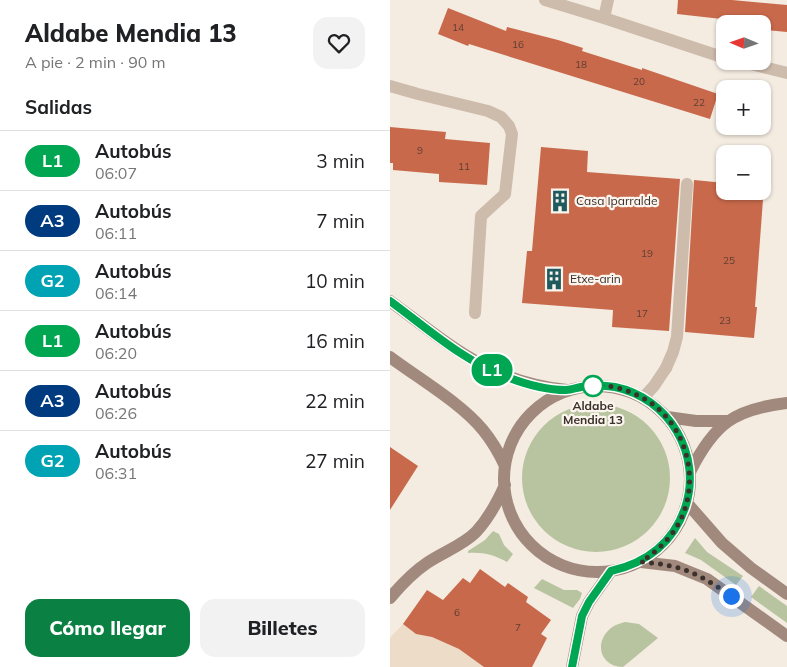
<!DOCTYPE html>
<html lang="es">
<head>
<meta charset="utf-8">
<style>
  :root { --surface:#fff; --page:#f2f2f2; --text:#202124; --muted:#757577; --line:#e0e0e0; --accent:#0b8043 }
  body { margin:0; font-family:Mulish,sans-serif; background:var(--page); color:var(--text); height:100vh; display:flex; flex-direction:column; font-size:19px; white-space:nowrap }
  * { box-sizing:border-box; margin:0 }
  p { font-size:16px; color:var(--muted) }
  .icon { flex:none; width:28px; height:28px; fill:none; stroke:currentColor; stroke-width:2; stroke-linecap:round; stroke-linejoin:round }
  .map { position:relative; flex:1; overflow:hidden }
  .details { display:flex; flex-direction:column; background:var(--surface); width:390px }
  .details>* { flex:none }
  .badge { padding:0 10px; border-radius:16px; font-size:18px; line-height:32px }
  .needle { width:32px; rotate:272deg }
  .fabs { position:absolute; left:326px; top:15px; display:grid; gap:10px }
  .fabs a { display:grid; place-items:center; width:55px; height:55px; border-radius:10px; background:var(--surface); box-shadow:0 1px 4px #0004; font-size:25px }
  .you { position:absolute; width:25px; height:25px; margin:-12px; border:4px solid #fff; border-radius:50%; background:#1a73e8; box-shadow:0 0 0 8px #1a73e833 }
  .map>.badge { position:absolute; translate:-50% -50%; box-shadow:0 0 0 2px #fff }
  h2 { padding:0 25px; font-size:19px; line-height:45px }
  .round { display:grid; place-items:center; flex:none; width:52px; height:52px; border-radius:15px; background:var(--page) }
  .head { display:flex; align-items:center; justify-content:space-between; height:85px; padding:0 25px }
  h1 { font-size:24px; font-weight:800; line-height:38px }
  .primary-button { display:flex; gap:10px; margin-top:auto; padding:10px 25px }
  .primary-button a { flex:1; height:58px; border-radius:15px; background:var(--accent); color:#fff; font-size:20px; font-weight:800; line-height:58px; text-align:center }
  .primary-button a+a { background:var(--page); color:var(--text) }
  ul { padding:0; list-style:none }
  li { display:flex; align-items:center; gap:15px; height:60px; padding:0 25px; border-top:1px solid var(--line) }
  li div { flex:1 }
  li b { display:block; font-size:19px }
  li em { font-style:normal }
  li .badge { min-width:55px; font-weight:700; text-align:center }
  main { display:flex; flex:1; min-height:0 }
  .map>svg:first-child { display:block }
  .green { fill:#b8c4a0 }
  .plaza { fill:#ecdcc8 }
  .building { fill:#c8694b }
  .lines { fill:none; stroke-linecap:round; stroke-linejoin:round }
  .lane { stroke:#cdbbac; stroke-width:12 }
  .street { stroke:#cdbbac; stroke-width:12 }
  .secondary { stroke:#a18a7d; stroke-width:12 }
  .line-casing { stroke:#fff; stroke-width:11 }
  .line { stroke:#00a651; stroke-width:8 }
  .walk { stroke:#3b302b; stroke-width:5; stroke-dasharray:0 9 }
  .stop-dot { fill:#fff; stroke:#00a651; stroke-width:2.5 }
  .labels { text-anchor:middle; stroke-width:4.5; stroke-linejoin:round; paint-order:stroke }
  .number-label { font-size:10px; fill:#5e3e33 }
  .poi-label { font-size:12px; fill:#3b302b; stroke:#fbf5ee; text-anchor:start }
  .stop-label { font-size:12px; font-weight:bold; fill:#3b302b; stroke:#fbf5ee }
</style>
</head>
<body>
<main>
<section class="details">
<div class="head"><div><h1>Aldabe Mendia 13</h1><p>A pie · 2 min · 90 m</p></div><a class="round"><svg class="icon" aria-label="heart" viewBox="0 0 24 24"><path d="M12 20l-8-8c-3-5 5-10 8-4 3-6 11-1 8 4z"/></svg></a></div>
<h2>Salidas</h2>
<ul>
<li><span class="badge" style="background:#00a651;color:#fff">L1</span><div><b>Autobús</b><p>06:07</p></div><em>3 min</em></li>
<li><span class="badge" style="background:#003b80;color:#fff">A3</span><div><b>Autobús</b><p>06:11</p></div><em>7 min</em></li>
<li><span class="badge" style="background:#00a3b4;color:#fff">G2</span><div><b>Autobús</b><p>06:14</p></div><em>10 min</em></li>
<li><span class="badge" style="background:#00a651;color:#fff">L1</span><div><b>Autobús</b><p>06:20</p></div><em>16 min</em></li>
<li><span class="badge" style="background:#003b80;color:#fff">A3</span><div><b>Autobús</b><p>06:26</p></div><em>22 min</em></li>
<li><span class="badge" style="background:#00a3b4;color:#fff">G2</span><div><b>Autobús</b><p>06:31</p></div><em>27 min</em></li>
</ul>
<div class="primary-button"><a>Cómo llegar</a><a>Billetes</a></div>
</section>
<div class="map">
<svg width="397" height="667" viewBox="0 0 397 667">
  <rect width="100%" height="100%" fill="#f4ebe1"/>
  <!-- green -->
  <path class="green" d="M132 478a74 74 0 1 1 148 0a74 74 0 1 1-148 0Z
    M103,531L109,534L114,545L123,554L117,562C104,555 94,552 78,553V551L95,540Z
    M305,538L317,552L353,576L346,585L311,560L295,553Z
    M152,579L174,590H187L192,593L190,599L183,608L144,588Z
    M369,586L397,606V623L361,597Z
    M235,622L249,624L268,638L233,667C207,666 204,638 224,626C227,624 232,623 235,622Z"/>
  <!-- plaza -->
  <path class="plaza" d="M13,624L26,634L42,637L69,649L94,667H0V638Z"/>
  <!-- building -->
  <path class="building" d="M288,0H342L397,5V32L376,30V24L287,14Z
    M58,8L116,31L117,27L168,40L193,48L192,51L252,70V68L328,94L320,119L79,44L78,46L48,34Z
    M0,127L56,132L55,139L100,143L97,185L49,182V174L3,170V163H0Z
    M151,147L198,151L197,172L290,179L279,331L222,327L223,310L132,303L137,251H142Z
    M304,180L335,183V191H372V186H374L365,307H367L364,338L295,332Z
    M0,447L28,466L0,510Z
    M90,569L115,587L118,583L138,597L136,602L161,620L151,634L157,638L142,667H94L69,649L42,637L26,634L13,624L37,590L53,600L73,578L80,583Z"/>
  <g class="lines">
    <!-- lane -->
    <path class="lane" d="M276,368L283,352L287,337L297,184"/>
    <!-- street -->
    <path class="street" d="M155,0L214,18L335,58
      M214,18L218,0
      M349,61L397,73
      M0,86L28,94L98,111L111,117L119,126L122,134L115,194L91,216L85,313
      M253,398L264,386L276,368"/>
    <!-- secondary -->
    <path class="secondary" d="M0,301C60,345 99,382 177,390
      M0,357C28,378 71,403 93,430C102,441 109,453 115,466
      M114 479a93 93 0 1 1 186 0a93 93 0 1 1-186 0Z
      M277,417L306,421H337
      M300,472C324,424 344,409 397,403
      M297,503L332,543L361,568L397,594
      M251,562L285,566L317,579L397,636
      M0,598C11,585 22,573 37,563C53,552 72,546 86,532C99,518 107,503 115,485
      M182,667L192,616L199,602L221,571"/>
  </g>
  <g class="lines">
    <!-- line casing -->
    <g class="line-casing">
      <path id="line" d="M0,301C37,328 73,361 117,377C135,384 156,390 176,390C181,390 186,388 191,387C201,385 214,385 225,387C279,398 313,455 295,508C283,543 256,563 221,571L199,602L192,616L182,667"/>
    </g>
    <!-- line -->
    <use href="#line" class="line"/>
    <!-- walk -->
    <path class="walk" d="M203,386C218,384 234,389 247,395C298,418 315,486 284,531C275,544 264,553 251,562C292,565 308,573 341,596"/>
  </g>
  <!-- icons -->
  <defs>
    <g id="building-bare" transform="scale(1.725)"><path d="M-4-6H4V6H1V3H-1V6H-4ZM-2.5-4.3h1.7v1.8h-1.7ZM.8-4.3h1.7v1.8H.8ZM-2.5-1h1.7V.8h-1.7ZM.8-1h1.7V.8H.8Z" fill="#1f5a5e" stroke="#fbf5ee" stroke-width="2.5" paint-order="stroke"/></g>
  </defs>
  <g fill-rule="evenodd">
    <use href="#building-bare" x="170" y="201"/>
    <use href="#building-bare" x="164" y="279"/>
  </g>
  <!-- markers -->
  <circle class="stop-dot" cx="203" cy="386" r="10"/>
  <g class="labels">
    <!-- number labels -->
    <g class="number-label">
      <text x="68" y="31">14</text>
      <text x="128" y="48">16</text>
      <text x="191" y="68">18</text>
      <text x="249" y="85">20</text>
      <text x="309" y="106">22</text>
      <text x="30" y="154">9</text>
      <text x="74" y="170">11</text>
      <text x="257" y="257">19</text>
      <text x="339" y="264">25</text>
      <text x="252" y="317">17</text>
      <text x="335" y="324">23</text>
      <text x="67" y="616">6</text>
      <text x="128" y="631">7</text>
    </g>
    <!-- poi labels -->
    <g class="poi-label">
      <text x="186" y="205">Casa Iparralde</text>
      <text x="180" y="283">Etxe-arin</text>
    </g>
    <!-- stop labels -->
    <g class="stop-label">
      <text x="203" y="410">Aldabe<tspan x="203" dy="14">Mendia 13</tspan></text>
    </g>
  </g>
</svg>
<div class="fabs">
<a><svg class="needle" viewBox="-14 -14 28 28"><path d="M0-13l5 13h-10z" fill="#e53935"/><path d="M0 13l5-13h-10z" fill="#757577"/></svg></a>
<a>+</a>
<a>−</a>
</div>
<div class="you" style="left:341px;top:596px"></div>
<b class="badge" style="left:102px;top:370px;background:#00a651;color:#fff">L1</b>
</div>
</main>
</body>
</html>
